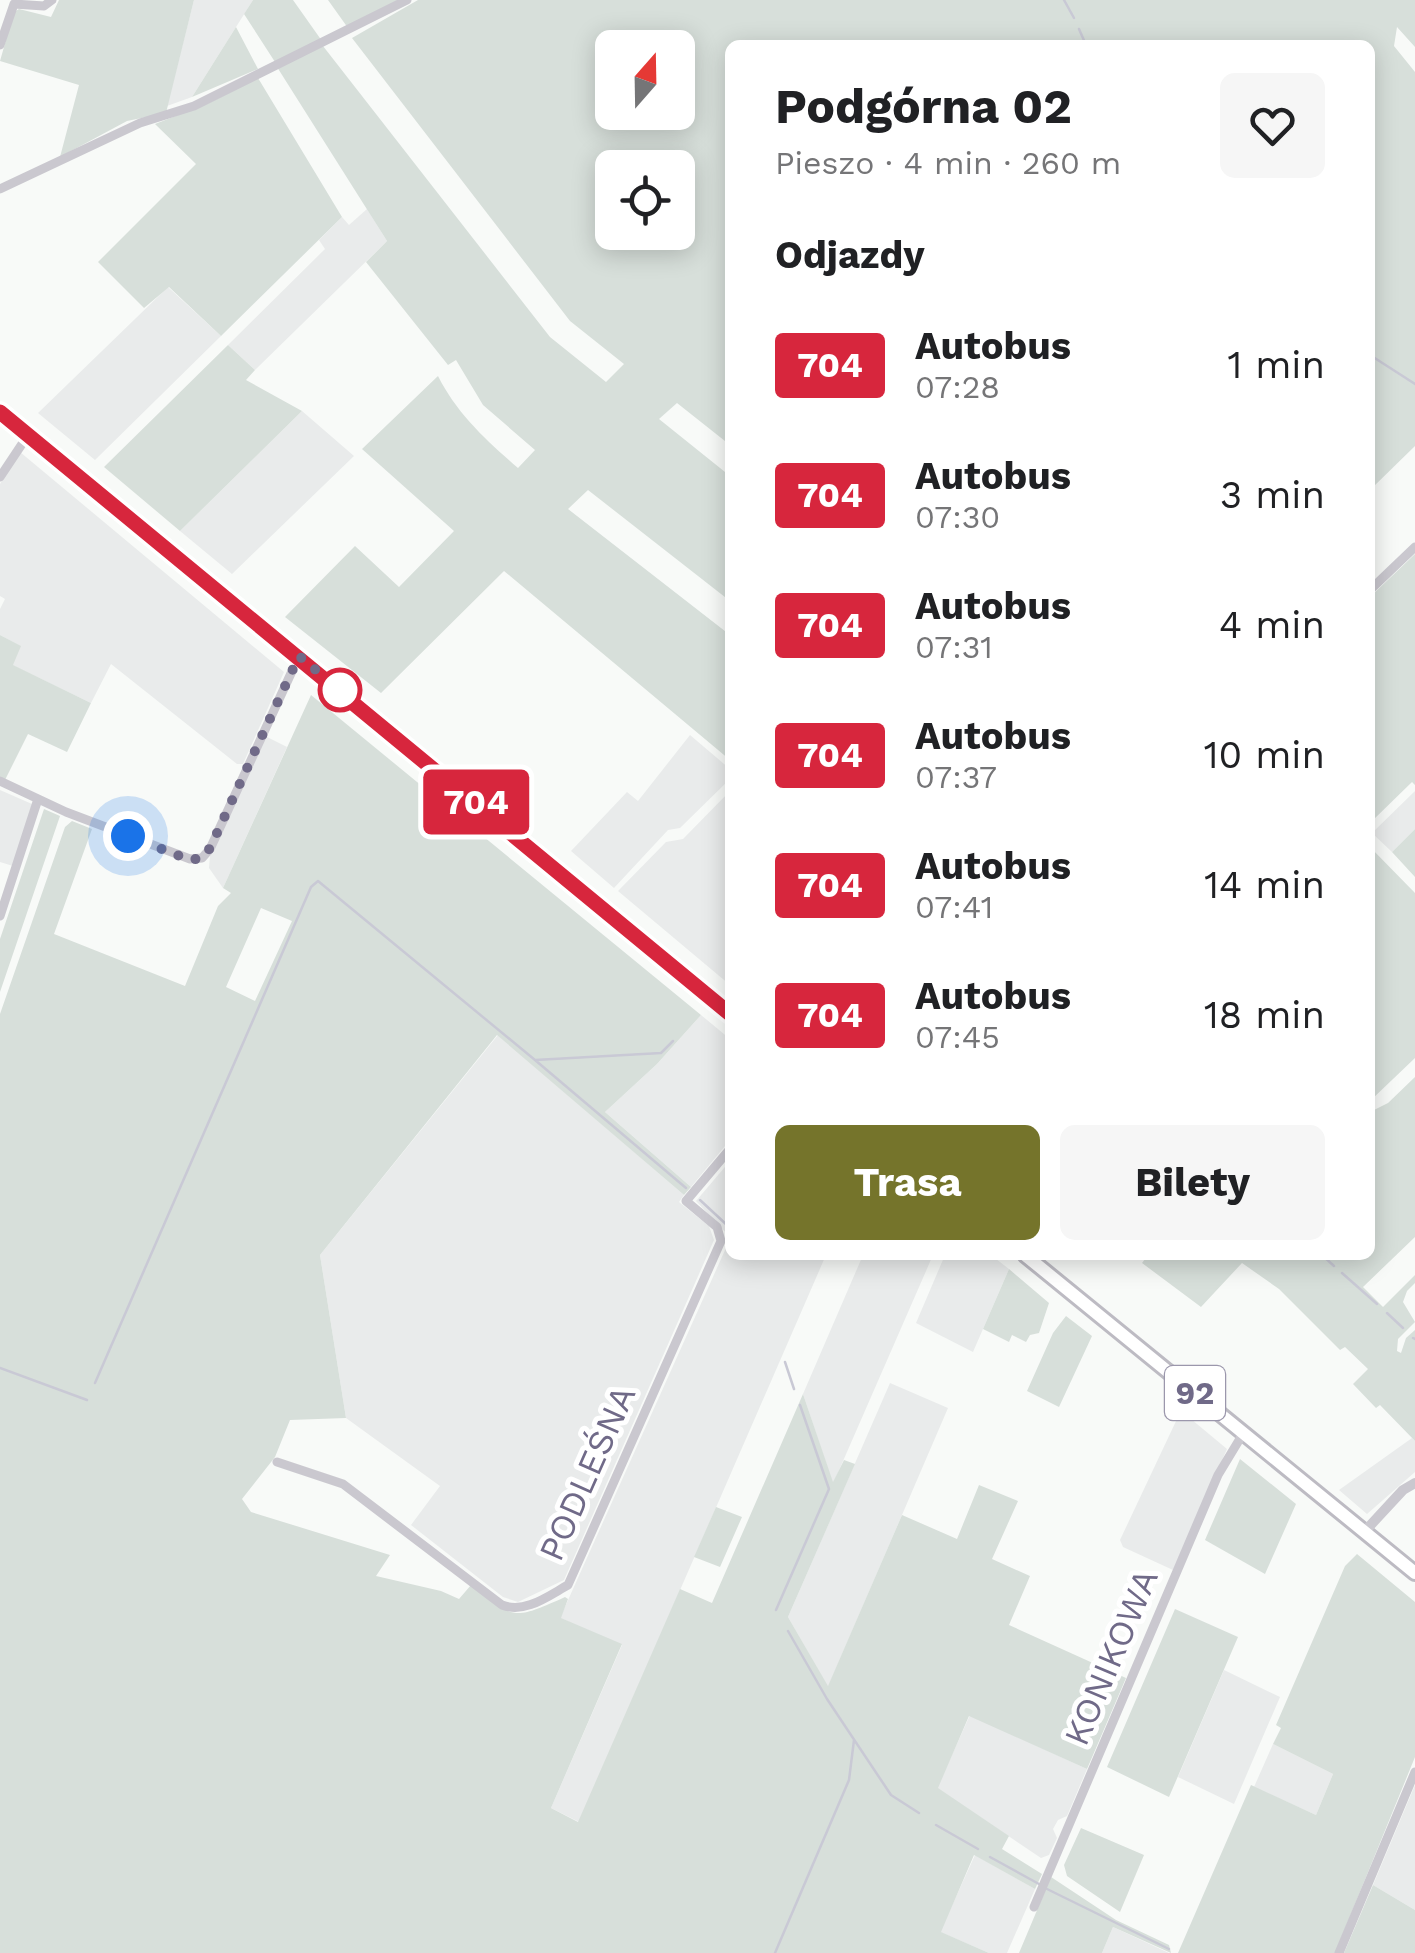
<!DOCTYPE html>
<html lang="pl">
<head>
<meta charset="utf-8">
<style>
  :root { --surface:#fff; --page:#f6f6f6; --text:#202124; --muted:#757577; --accent:#75742b }
  body { margin:0; font-family:"Work Sans",sans-serif; background:var(--page); color:var(--text); height:100vh; display:flex; flex-direction:column; font-size:38px; white-space:nowrap }
  * { box-sizing:border-box; margin:0 }
  p { font-size:32px; color:var(--muted) }
  .icon { flex:none; width:55px; height:55px; fill:none; stroke:currentColor; stroke-width:2; stroke-linecap:round; stroke-linejoin:round }
  .map { position:relative; flex:1; overflow:hidden }
  .drawer { position:absolute; left:725px; top:40px; width:650px; height:1220px; display:flex; flex-direction:column; background:var(--surface); border-radius:15px; box-shadow:0 5px 25px #0003 }
  .drawer>* { flex:none }
  .badge { padding:0 20px; border-radius:8px; font-size:35px; line-height:65px }
  .needle { width:65px; rotate:20deg }
  .fabs { position:absolute; left:595px; top:30px; display:grid; gap:20px }
  .fabs a { display:grid; place-items:center; width:100px; height:100px; border-radius:15px; background:var(--surface); box-shadow:0 5px 25px #0003; font-size:50px }
  .you { position:absolute; width:50px; height:50px; margin:-25px; border:8px solid #fff; border-radius:50%; background:#1a73e8; box-shadow:0 0 0 15px #1a73e833 }
  .map>.badge { position:absolute; translate:-50% -50%; box-shadow:0 0 0 5px #fff }
  h2 { padding:0 50px; font-size:38px; line-height:90px }
  .round { display:grid; place-items:center; flex:none; width:105px; height:105px; border-radius:15px; background:var(--page) }
  .head { display:flex; align-items:center; justify-content:space-between; height:170px; padding:0 50px }
  h1 { font-size:48px; font-weight:700; line-height:75px }
  .button { display:flex; gap:20px; margin-top:auto; padding:20px 50px }
  .button a { flex:1; height:115px; border-radius:15px; background:var(--accent); color:#fff; font-size:40px; font-weight:700; line-height:115px; text-align:center }
  .button a+a { background:var(--page); color:var(--text) }
  ul { padding:0; list-style:none }
  li { display:flex; align-items:center; gap:30px; height:130px; padding:0 50px }
  li div { flex:1 }
  li b { display:block; font-size:38px }
  li em { font-style:normal }
  li .badge { min-width:110px; font-weight:700; text-align:center }
  .map>svg:first-child { display:block }
  .built { fill:#e9ebeb }
  .green { fill:#d7dfda; fill-rule:evenodd }
  .lines { fill:none; stroke-linecap:round; stroke-linejoin:round }
  .stream { stroke:#c9c9d5; stroke-width:2.5 }
  .primary-casing { stroke:#bdbbc3; stroke-width:18 }
  .minor { stroke:#cac8cf; stroke-width:9 }
  .tertiary { stroke:#cac8cf; stroke-width:10 }
  .primary { stroke:#fff; stroke-width:12 }
  .line-casing { stroke:#fff; stroke-width:22 }
  .line { stroke:#d7263d; stroke-width:15 }
  .walk { stroke:#706a88; stroke-width:10; stroke-dasharray:0 18 }
  .stop-dot { fill:#fff; stroke:#d7263d; stroke-width:5 }
  .labels { text-anchor:middle; stroke-width:10; stroke-linejoin:round; paint-order:stroke }
  .shield { fill:#fff; stroke:#9b97ac; stroke-width:2.5 }
  .shield-label { font-size:32px; font-weight:bold; fill:#706a88 }
  .street-label { font-size:35px; fill:#706a88; stroke:#fff }
</style>
</head>
<body>
<div class="map">
<svg width="1415" height="1953" viewBox="0 0 1415 1953">
  <rect width="100%" height="100%" fill="#f8faf8"/>
  <!-- built -->
  <path class="built" d="M194,0H253L192,97L167,106Z
    M367,209L387,241L255,370L228,345L325,249L319,240L342,217L349,225Z
    M168,287L221,336L95,460L38,413Z
    M302,411L354,456L232,574L180,531Z
    M20,452L284,672L243,764H237L111,664L91,703L12,665L20,646L0,635V609L5,599L0,596V484Z
    M690,735L730,769V779L680,828L668,830L614,888L571,851L627,792L638,801Z
    M265,736L287,747L223,888L209,868L210,856Z
    M0,790L32,804L13,866L0,862Z
    M730,791V985L618,891L666,842L683,839Z
    M1415,791V829L1392,852L1372,833Z
    M701,1015L730,1039V1140L691,1187L605,1112L657,1064Z
    M498,1035L684,1195L679,1202L709,1226L714,1240L564,1580L518,1602L503,1597L411,1525L440,1486L346,1418L320,1255Z
    M730,1161V1237L696,1201Z
    M730,1239V1255H826L579,1822L551,1808L622,1645L560,1618Z
    M863,1255H933L833,1484L803,1394Z
    M945,1255H991L1009,1269L973,1352L916,1323Z
    M890,1383L948,1408L828,1687L788,1617Z
    M1185,1414L1227,1449L1173,1570L1123,1547L1120,1540L1177,1419Z
    M1412,1438L1415,1441V1472L1367,1514L1339,1490Z
    M1224,1670L1280,1697L1234,1804L1178,1777Z
    M970,1715L1087,1769L1067,1816L1058,1820L1053,1829L1057,1838L1049,1855L1041,1858L937,1788Z
    M1273,1744L1333,1774L1316,1815L1254,1787Z
    M1415,1785V1910L1373,1885Z
    M975,1855L1035,1889L1007,1953H989L940,1932Z
    M1113,1927L1169,1953H1102Z"/>
  <!-- green -->
  <path class="green" d="M59,0H194L166,113L127,121L60,157L79,85L0,61L14,12L19,9L51,17Z
    M253,0H293L322,41L275,62L244,14Z
    M328,0H398L348,28Z
    M418,0H1415V47L1397,27L1394,46L1415,72V446L1370,490V45H730V445L677,403L659,419L730,476V601L588,490L568,509L730,635V760L504,571L381,693L285,617L355,546L399,587L454,531L362,449L438,376C457,414 487,441 518,468L535,450L483,405L456,360L448,365L366,262L387,241L277,67L323,46L550,337L606,382L624,364L570,321L352,38ZM612,48H678V112H612ZM612,168H678V232H612Z
    M236,27L258,69L192,97Z
    M258,78L342,217L221,336L169,287L144,308L98,262L196,164L155,124L209,103Z
    M228,345L255,370L246,380L302,411L180,531L104,467Z
    M1415,554V785L1412,782L1370,823V597Z
    M0,635L21,646L13,665L91,703L67,752L28,734L5,780L0,778Z
    M311,695L701,1015L657,1064L605,1112L691,1187L684,1195L497,1035L320,1255L346,1418L290,1420L275,1457L242,1499L251,1512L390,1555L376,1576L441,1591L459,1599L471,1585C514,1620 514,1620 565,1597L568,1599L561,1618L622,1644L551,1808L578,1822L680,1589L712,1603L803,1394L833,1482L844,1460L855,1464L788,1617L828,1686L902,1515L957,1539L979,1485L1018,1501L992,1559L1030,1576L1009,1625L1126,1678L1087,1769L969,1716L938,1788L1009,1836L1002,1849L1042,1874L1035,1889L974,1855L941,1932L989,1953H0V1014L65,827L72,821L92,829L54,934L185,986L218,906L231,893L223,888ZM261,908L292,921L255,1001L226,987Z
    M44,809L60,816L0,992V939Z
    M1415,829V877L1392,852Z
    M1370,847L1415,893V1058L1370,1101Z
    M1415,1077V1237L1363,1287L1383,1307L1415,1275V1283L1407,1291L1403,1302L1415,1322L1398,1339L1397,1351L1401,1353L1406,1338L1415,1330V1441L1380,1405L1376,1408L1353,1384L1368,1369L1345,1347L1340,1350L1279,1289L1242,1263L1201,1307L1142,1263L1148,1255H1370V1112L1388,1103Z
    M1009,1269L1049,1303L1039,1333L1030,1335L1026,1342L1012,1335L1009,1342L983,1329Z
    M1066,1316L1092,1336L1059,1407L1027,1391L1053,1333Z
    M1240,1459L1296,1504L1265,1574L1205,1540Z
    M716,1507L742,1517L720,1567L694,1557Z
    M1357,1554L1415,1602V1757L1335,1953H1178L1251,1785L1316,1815L1333,1774L1273,1744L1281,1728L1276,1725L1345,1566Z
    M1175,1609L1238,1637L1169,1797L1107,1767Z
    M1081,1828L1144,1855L1120,1912L1067,1876L1064,1865Z
    M1051,1877L1116,1920L1169,1945L1171,1953L1113,1927L1102,1953H1019Z
    M1373,1885L1415,1910V1953H1344Z"/>
  <g class="lines">
    <!-- stream -->
    <path class="stream" d="M1064,0L1074,18
      M1079,29L1086,45
      M1370,355L1415,384
      M535,1060L686,1188
      M700,1200L728,1226
      M1322,1255L1334,1266
      M1342,1273L1377,1304
      M1387,1313L1403,1328
      M1413,1338L1415,1339
      M785,1362L794,1389
      M0,1368L87,1400
      M95,1383L311,887L318,881L535,1060L661,1053L673,1041
      M776,1610L829,1489L800,1405
      M788,1631L827,1699L891,1795L919,1813
      M936,1825L978,1849
      M990,1857L1039,1884
      M1047,1889L1169,1949
      M775,1953L849,1780L854,1740"/>
    <!-- primary casing -->
    <g class="primary-casing">
      <path id="primary" d="M0,412L473,800L730,1015
        M1025,1255L1415,1573"/>
    </g>
    <!-- minor -->
    <path class="minor" d="M0,45L14,4L44,6L52,0
      M0,189L140,123L194,106L407,0
      M0,477L28,435
      M1370,590L1415,547
      M0,781L66,812L190,859L202,858L210,849L299,656
      M0,916L38,799
      M277,1462L343,1484L502,1605C525,1614 548,1596 568,1585L721,1241L717,1227L686,1201L730,1149
      M1034,1907L1218,1475L1244,1432
      M1339,1953L1415,1772"/>
    <!-- tertiary -->
    <path class="tertiary" d="M1366,1530L1403,1490L1415,1483"/>
    <!-- primary -->
    <use href="#primary" class="primary"/>
  </g>
  <g class="lines">
    <!-- line casing -->
    <g class="line-casing">
      <path id="line" d="M0,412L730,1014"/>
    </g>
    <!-- line -->
    <use href="#line" class="line"/>
    <!-- walk -->
    <path class="walk" d="M128,836L190,860L202,858L210,848L299,656L340,690"/>
  </g>
  <!-- markers -->
  <circle class="stop-dot" cx="340" cy="690" r="20"/>
  <g class="labels">
    <!-- shield labels -->
    <rect class="shield" x="1165" y="1366" width="60" height="54" rx="8"/>
    <g class="shield-label">
      <text x="1195" y="1404">92</text>
    </g>
    <!-- street labels -->
    <g class="street-label">
      <text transform="translate(587 1473) rotate(-66)" y="12">PODLEŚNA</text>
      <text transform="translate(1111 1657) rotate(-67)" y="12">KONIKOWA</text>
    </g>
  </g>
</svg>
<div class="fabs">
<a><svg class="needle" viewBox="-14 -14 28 28"><path d="M0-13l5 13h-10z" fill="#e53935"/><path d="M0 13l5-13h-10z" fill="#757577"/></svg></a>
<a><svg class="icon" aria-label="locate" viewBox="0 0 24 24"><circle cx="12" cy="12" r="6"/><path d="M12 2v4M12 18v4M2 12h4M18 12h4"/></svg></a>
</div>
<div class="you" style="left:128px;top:836px"></div>
<b class="badge" style="left:476px;top:802px;background:#d7263d;color:#fff">704</b>
<section class="drawer">
<div class="head"><div><h1>Podgórna 02</h1><p>Pieszo · 4 min · 260 m</p></div><a class="round"><svg class="icon" aria-label="heart" viewBox="0 0 24 24"><path d="M12 20l-8-8c-3-5 5-10 8-4 3-6 11-1 8 4z"/></svg></a></div>
<h2>Odjazdy</h2>
<ul>
<li><span class="badge" style="background:#d7263d;color:#fff">704</span><div><b>Autobus</b><p>07:28</p></div><em>1 min</em></li>
<li><span class="badge" style="background:#d7263d;color:#fff">704</span><div><b>Autobus</b><p>07:30</p></div><em>3 min</em></li>
<li><span class="badge" style="background:#d7263d;color:#fff">704</span><div><b>Autobus</b><p>07:31</p></div><em>4 min</em></li>
<li><span class="badge" style="background:#d7263d;color:#fff">704</span><div><b>Autobus</b><p>07:37</p></div><em>10 min</em></li>
<li><span class="badge" style="background:#d7263d;color:#fff">704</span><div><b>Autobus</b><p>07:41</p></div><em>14 min</em></li>
<li><span class="badge" style="background:#d7263d;color:#fff">704</span><div><b>Autobus</b><p>07:45</p></div><em>18 min</em></li>
</ul>
<div class="button"><a>Trasa</a><a>Bilety</a></div>
</section>
</div>
</body>
</html>
